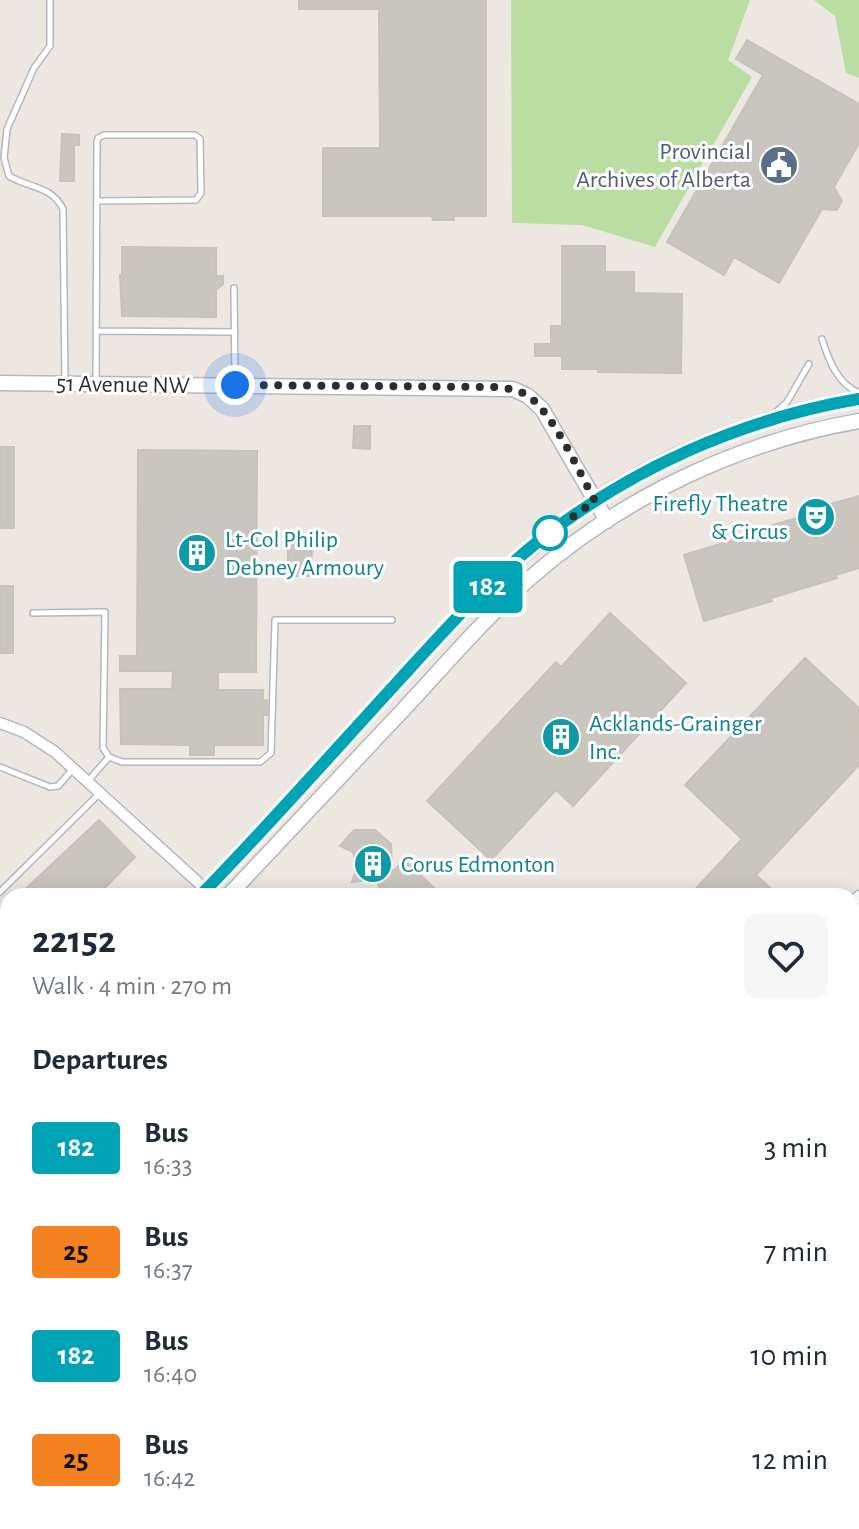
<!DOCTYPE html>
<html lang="en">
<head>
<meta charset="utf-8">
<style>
  :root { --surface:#fff; --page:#f6f6f7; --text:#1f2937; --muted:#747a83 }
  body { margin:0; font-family:"Alegreya Sans",sans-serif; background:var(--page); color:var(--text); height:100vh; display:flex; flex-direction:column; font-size:30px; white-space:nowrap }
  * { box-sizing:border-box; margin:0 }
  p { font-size:26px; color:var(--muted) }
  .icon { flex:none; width:44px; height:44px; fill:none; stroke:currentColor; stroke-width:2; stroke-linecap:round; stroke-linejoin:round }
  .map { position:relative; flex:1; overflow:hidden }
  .panel { position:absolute; left:0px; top:888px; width:860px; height:642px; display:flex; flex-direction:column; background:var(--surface); border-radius:24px 24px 0 0; box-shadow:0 4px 20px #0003 }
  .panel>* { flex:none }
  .badge { padding:0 16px; border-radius:6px; font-size:28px; line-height:52px }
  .you { position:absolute; width:40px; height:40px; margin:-20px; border:6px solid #fff; border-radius:50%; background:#1a73e8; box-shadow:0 0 0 12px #1a73e833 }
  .map>.badge { position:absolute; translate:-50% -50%; box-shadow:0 0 0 4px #fff }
  h2 { padding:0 32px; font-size:30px; line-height:72px }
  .round { display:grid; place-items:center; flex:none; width:84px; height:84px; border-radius:12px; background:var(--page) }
  .headline { display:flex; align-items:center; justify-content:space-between; height:136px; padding:0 32px }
  h1 { font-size:38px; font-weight:600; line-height:60px }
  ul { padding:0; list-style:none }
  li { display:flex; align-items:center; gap:24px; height:104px; padding:0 32px }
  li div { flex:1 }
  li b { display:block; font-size:30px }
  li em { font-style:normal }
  li .badge { min-width:88px; font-weight:700; text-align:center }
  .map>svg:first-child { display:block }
  .industrial { fill:#e1e0e6 }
  .green { fill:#badea2 }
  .building { fill:#c9c5bf; stroke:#c8c2ba; stroke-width:2 }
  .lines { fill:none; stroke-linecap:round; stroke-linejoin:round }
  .lane-casing { stroke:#b4b7bf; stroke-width:8 }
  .street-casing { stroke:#b4b7bf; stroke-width:13 }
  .secondary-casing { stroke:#b4b7bf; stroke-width:17 }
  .lane { stroke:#fff; stroke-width:5 }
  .street { stroke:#fff; stroke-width:10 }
  .secondary { stroke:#fff; stroke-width:14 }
  .rail { stroke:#a3a7b5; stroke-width:4 }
  .line-casing { stroke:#fff; stroke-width:18 }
  .line { stroke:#00a3b4; stroke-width:12 }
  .walk { stroke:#2d2d2d; stroke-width:8; stroke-dasharray:0 14.4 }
  .stop-dot { fill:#fff; stroke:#00a3b4; stroke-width:4 }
  .labels { text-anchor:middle; stroke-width:6; stroke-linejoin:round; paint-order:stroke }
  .service-label { font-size:24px; fill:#4e5e75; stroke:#fff; text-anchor:end }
  .street-label { font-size:24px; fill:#2d2d2d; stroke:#fff }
  .culture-label { font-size:24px; fill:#0d838f; stroke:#fff; text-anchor:start }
</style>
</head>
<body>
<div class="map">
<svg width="859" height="1529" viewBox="0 0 859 1529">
  <rect width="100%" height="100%" fill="#ede7e1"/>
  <!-- industrial -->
  <path class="industrial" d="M859,946V1334L852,1341V951Z
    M99,1522H355L349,1529H0V1523L99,1525Z
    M450,1522H679L672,1529H446Z"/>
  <!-- green -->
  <path class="green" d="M511,0H750L728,60L752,77L655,247L582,225L512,223Z
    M814,0H859V78L846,73L835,16Z"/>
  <!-- building -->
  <path class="building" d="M299,0H486V216H454V220H433L432,216H323V148H380L379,9H299Z
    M747,40L859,104V143L834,187L842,201L837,210L822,209L779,283L734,257L724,275L667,242L763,75L736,59Z
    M62,134L79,135V145H74V181H60Z
    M562,246H605V272H634V293L682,294L681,373L598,372V369H562V356H535V344H551V326H562Z
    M122,247L216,248V276H223V284L216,290V317L122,316L120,275H122Z
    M354,426H370V449L353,448Z
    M0,447H14V528H0Z
    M138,450L257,451L256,672H218V690H263V700H267V715H263V745H214V755H190V745L121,744L120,689H172L173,671H120V656H137Z
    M859,496V568L836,575L837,578L771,598L772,601L704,621L684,555L750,535V532L817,512L816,508Z
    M288,544H312L311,576H288Z
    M0,586H13V653H0Z
    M610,613L686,683L573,806L556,790L491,860L427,801L556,662L561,667Z
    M805,658L859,708V765L756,875L779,896H689L742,839L685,785Z
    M99,820L135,857L97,896H18Z
    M354,830H375L391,844L392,873L404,860L443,896H384L376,880L352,882L357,867L353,852L340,846Z"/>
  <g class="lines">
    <!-- lane casing -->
    <g class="lane-casing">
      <path id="lane" d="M50,0V46L34,68L7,129L4,158L9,176C29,188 52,186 63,209L65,382
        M234,288L235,384
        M96,331L235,332
        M822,339C829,361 837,383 859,393
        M96,383C96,302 97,222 97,141L98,138L104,135H195L200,139L201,193L196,200L97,201
        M776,412L787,402L809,364
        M33,613L105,612L103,748L109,757L88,781
        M109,757L122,762H260L271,753L275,620H392
        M0,767L50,787L58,786L72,770
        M0,892L99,794
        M0,1188L8,1182
        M0,1372L8,1366
        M0,1415L8,1409
        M0,1503H8
        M379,1522L387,1529"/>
    </g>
    <!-- street casing -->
    <g class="street-casing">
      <path id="street" d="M0,723L24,732L55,752L213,896
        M852,903L859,896
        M403,1529L409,1522"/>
    </g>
    <!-- secondary casing -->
    <g class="secondary-casing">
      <path id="secondary" d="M0,383L513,389L528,396L542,409L607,521
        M200,896C267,826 332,753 398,681C454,620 511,559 579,511C662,454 759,415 859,399
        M228,896C287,834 345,772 403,710C444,666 484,619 529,579C621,498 738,442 859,421
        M0,1092L8,1085
        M0,1120L8,1114"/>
    </g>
    <!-- lane -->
    <use href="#lane" class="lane"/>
    <!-- street -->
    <use href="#street" class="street"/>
    <!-- secondary -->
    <use href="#secondary" class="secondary"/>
    <!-- rail -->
    <path class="rail" d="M852,1358L859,1351
      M692,1529L699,1522"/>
  </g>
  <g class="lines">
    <!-- line casing -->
    <g class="line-casing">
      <path id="line" d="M200,896C269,825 335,750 402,677C444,631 487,583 535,544C629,469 741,419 859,399"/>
    </g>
    <!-- line -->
    <use href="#line" class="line"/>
    <!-- walk -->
    <path class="walk" d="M235,385L494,387C505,388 516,389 525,394C551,408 580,474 595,501L548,534L550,533"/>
  </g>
  <!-- icons -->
  <defs>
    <g id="civic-disc" transform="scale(2)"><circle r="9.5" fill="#5c6f8a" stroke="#fff"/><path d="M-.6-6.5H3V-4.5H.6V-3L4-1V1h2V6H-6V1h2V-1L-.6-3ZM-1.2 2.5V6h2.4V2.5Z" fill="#fff"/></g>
    <g id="theatre-disc" transform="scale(2)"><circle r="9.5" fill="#0f9aa8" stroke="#fff"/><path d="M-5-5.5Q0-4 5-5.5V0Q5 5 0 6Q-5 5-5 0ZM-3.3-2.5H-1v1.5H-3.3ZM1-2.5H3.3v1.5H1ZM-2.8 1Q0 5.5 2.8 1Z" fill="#fff"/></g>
    <g id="building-disc" transform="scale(2)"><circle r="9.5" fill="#0f9aa8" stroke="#fff"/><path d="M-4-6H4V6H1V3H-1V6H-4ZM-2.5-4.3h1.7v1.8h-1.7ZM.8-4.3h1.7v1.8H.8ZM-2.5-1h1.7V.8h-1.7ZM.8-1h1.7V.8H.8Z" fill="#fff"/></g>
  </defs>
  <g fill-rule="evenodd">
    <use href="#civic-disc" x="779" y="165"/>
    <use href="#theatre-disc" x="816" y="517"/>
    <use href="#building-disc" x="197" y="553"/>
    <use href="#building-disc" x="561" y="737"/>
    <use href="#building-disc" x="373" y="864"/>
  </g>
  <!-- markers -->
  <circle class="stop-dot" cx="550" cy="533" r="16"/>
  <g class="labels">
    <!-- service labels -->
    <g class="service-label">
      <text x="751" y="159">Provincial<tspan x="751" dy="28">Archives of Alberta</tspan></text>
    </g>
    <!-- street labels -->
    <g class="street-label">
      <text transform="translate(123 384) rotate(1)" y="8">51 Avenue NW</text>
    </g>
    <!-- culture labels -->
    <g class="culture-label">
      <text x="788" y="511" text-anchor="end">Firefly Theatre<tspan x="788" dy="28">&amp; Circus</tspan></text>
      <text x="225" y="547">Lt-Col Philip<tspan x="225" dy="28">Debney Armoury</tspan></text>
      <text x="589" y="731">Acklands-Grainger<tspan x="589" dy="28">Inc.</tspan></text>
      <text x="401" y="872">Corus Edmonton</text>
    </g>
  </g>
</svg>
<div class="you" style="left:235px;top:385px"></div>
<b class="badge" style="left:488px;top:587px;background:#00a3b4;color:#fff">182</b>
<section class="panel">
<div class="headline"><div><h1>22152</h1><p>Walk · 4 min · 270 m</p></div><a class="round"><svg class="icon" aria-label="heart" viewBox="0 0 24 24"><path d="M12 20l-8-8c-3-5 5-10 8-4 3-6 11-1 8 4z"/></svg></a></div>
<h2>Departures</h2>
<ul>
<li><span class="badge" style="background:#00a3b4;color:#fff">182</span><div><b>Bus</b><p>16:33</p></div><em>3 min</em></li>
<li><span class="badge" style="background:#f58220;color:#111">25</span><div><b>Bus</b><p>16:37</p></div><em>7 min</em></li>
<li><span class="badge" style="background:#00a3b4;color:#fff">182</span><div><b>Bus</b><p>16:40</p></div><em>10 min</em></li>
<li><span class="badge" style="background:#f58220;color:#111">25</span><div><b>Bus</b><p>16:42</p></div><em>12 min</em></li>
</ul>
</section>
</div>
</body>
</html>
